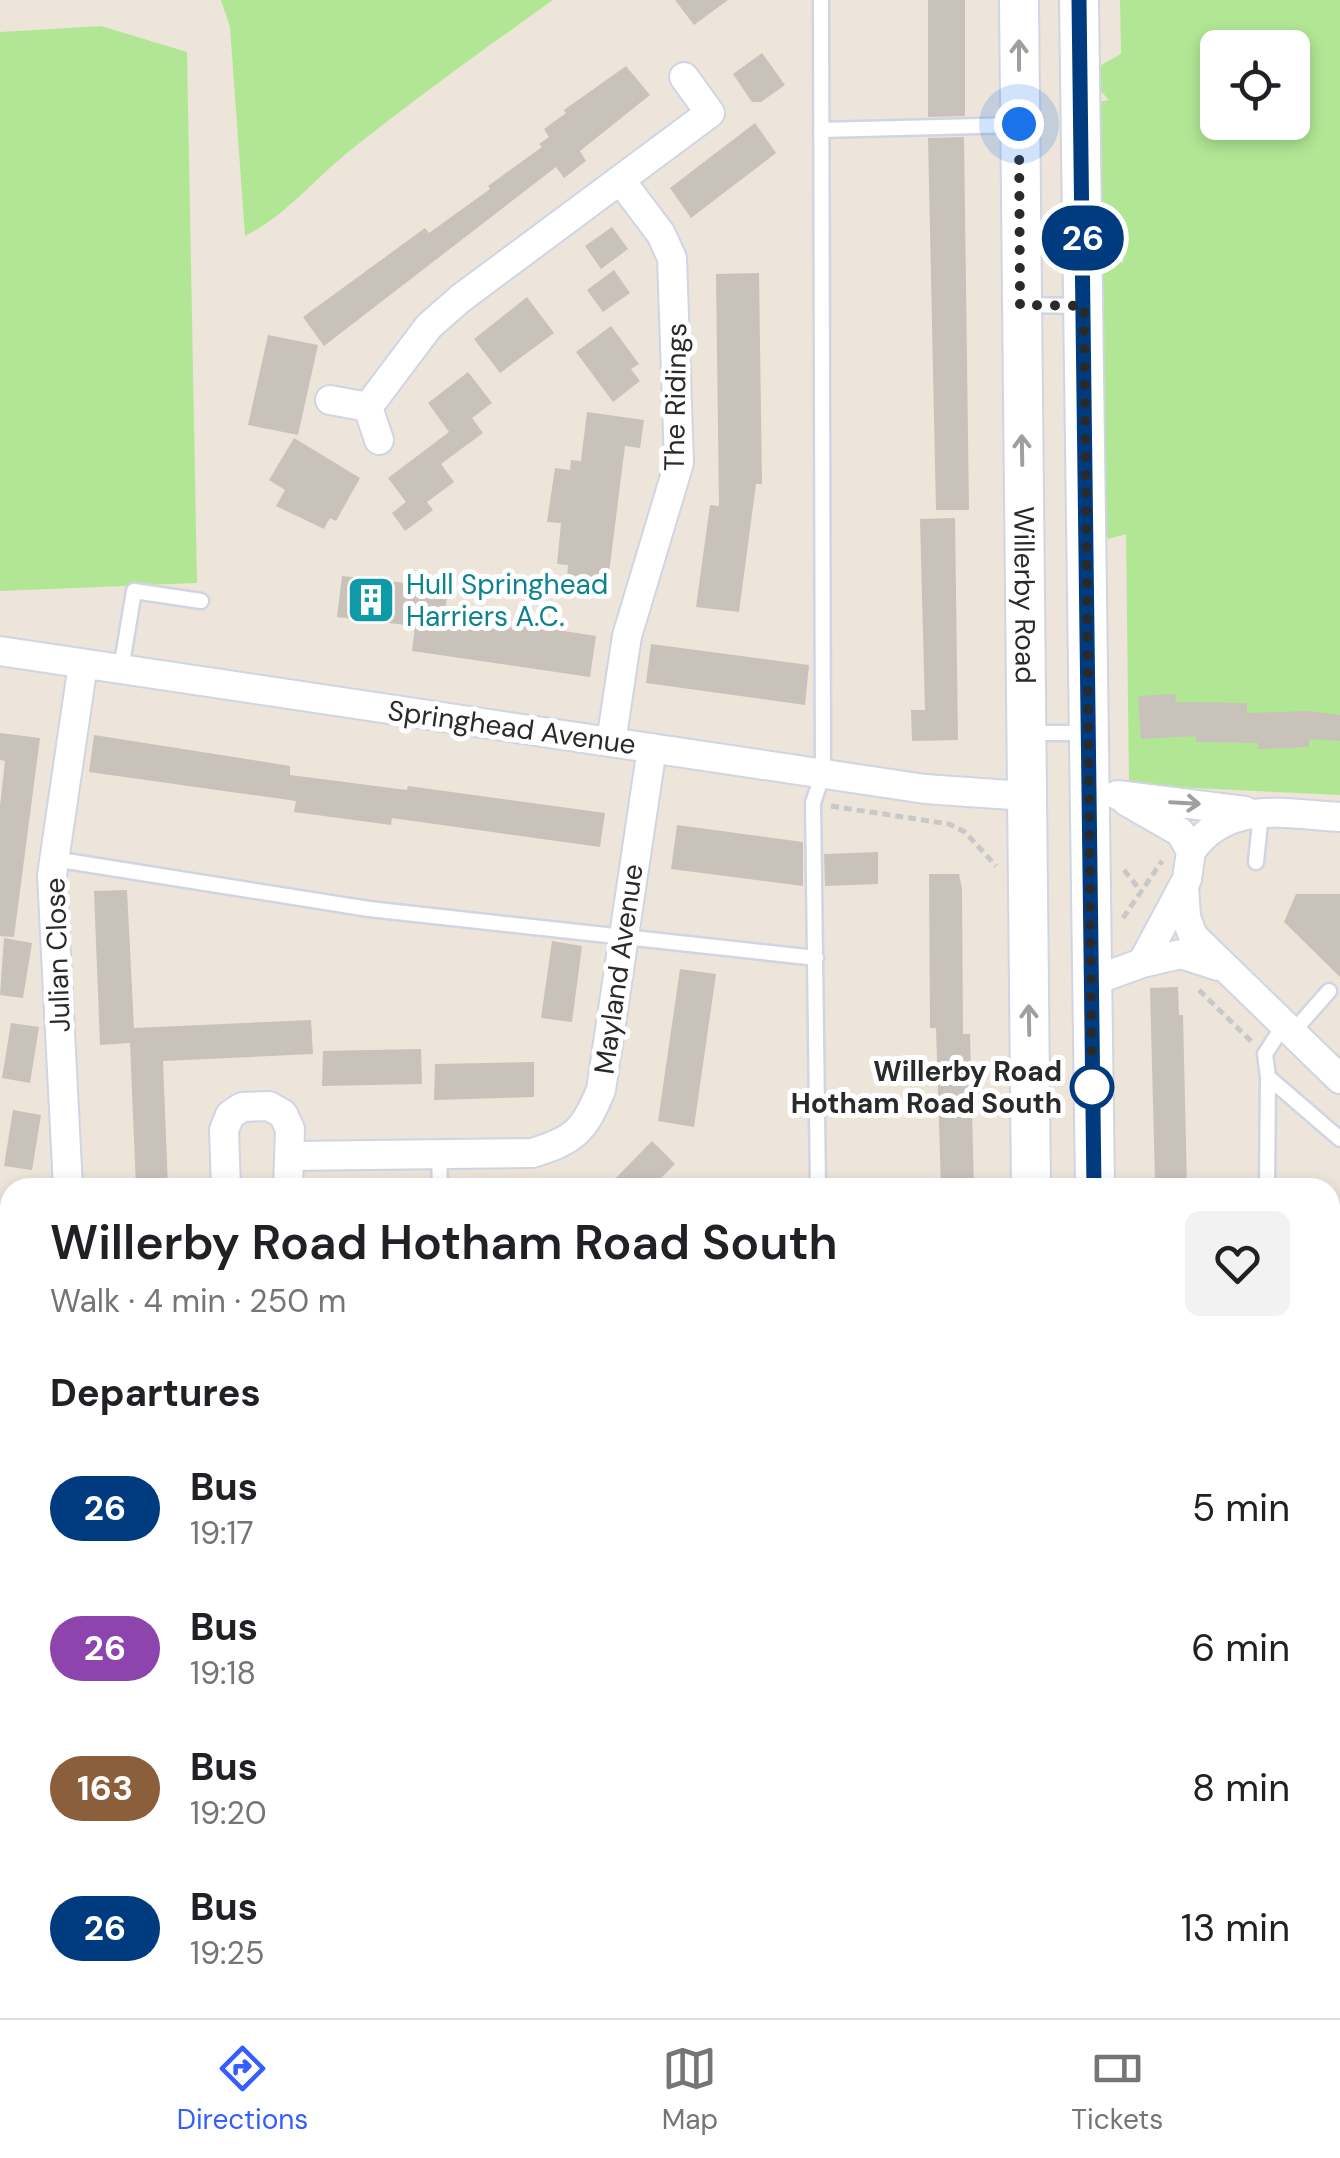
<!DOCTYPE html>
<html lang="en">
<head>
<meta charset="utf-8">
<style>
  :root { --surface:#fff; --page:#f2f2f2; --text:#202124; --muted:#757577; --line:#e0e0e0; --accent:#355eff }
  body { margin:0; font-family:"DM Sans",sans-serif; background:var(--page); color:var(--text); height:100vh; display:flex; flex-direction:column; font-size:38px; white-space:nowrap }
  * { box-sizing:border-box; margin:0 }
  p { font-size:32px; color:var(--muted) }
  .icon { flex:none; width:55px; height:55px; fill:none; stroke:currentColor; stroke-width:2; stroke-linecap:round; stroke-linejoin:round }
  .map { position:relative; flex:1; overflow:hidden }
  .drawer { position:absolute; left:0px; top:1178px; width:1340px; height:842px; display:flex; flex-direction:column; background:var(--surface); border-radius:30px 30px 0 0; box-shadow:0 5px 15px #0003 }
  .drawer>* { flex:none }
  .badge { padding:0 20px; border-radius:32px; font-size:35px; line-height:65px }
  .controls { position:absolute; left:1200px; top:30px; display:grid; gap:20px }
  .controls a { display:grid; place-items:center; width:110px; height:110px; border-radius:15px; background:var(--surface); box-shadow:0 5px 15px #0003; font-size:50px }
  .you { position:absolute; width:50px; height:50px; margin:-25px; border:8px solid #fff; border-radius:50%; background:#1a73e8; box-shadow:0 0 0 15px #1a73e833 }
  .map>.badge { position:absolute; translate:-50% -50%; box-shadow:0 0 0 5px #fff }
  h2 { padding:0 50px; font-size:38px; line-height:90px }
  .round { display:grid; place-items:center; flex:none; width:105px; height:105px; border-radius:15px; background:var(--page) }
  .summary { display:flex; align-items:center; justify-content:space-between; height:170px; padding:0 50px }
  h1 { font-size:48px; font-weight:600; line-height:75px }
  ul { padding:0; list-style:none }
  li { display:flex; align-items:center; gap:30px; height:140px; padding:0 50px }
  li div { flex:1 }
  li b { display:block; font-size:38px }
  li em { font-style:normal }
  li .badge { min-width:110px; font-weight:700; text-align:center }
  .dock { display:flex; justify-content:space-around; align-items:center; height:140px; border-top:2px solid var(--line); background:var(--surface); font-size:28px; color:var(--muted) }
  .dock a { display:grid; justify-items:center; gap:5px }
  .dock .on { color:var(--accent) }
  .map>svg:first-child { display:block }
  .green { fill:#b1e794; fill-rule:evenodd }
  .building { fill:#c8c2ba }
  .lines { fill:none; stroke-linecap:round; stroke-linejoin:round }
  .lane-casing { stroke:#d0d4e3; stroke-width:19 }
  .street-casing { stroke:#d0d4e3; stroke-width:32 }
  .secondary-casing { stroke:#d0d4e3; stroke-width:42 }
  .path { stroke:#c8c8c8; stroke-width:5; stroke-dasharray:8 5; stroke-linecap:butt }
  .lane { stroke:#fff; stroke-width:14 }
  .street { stroke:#fff; stroke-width:28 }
  .secondary { stroke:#fff; stroke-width:38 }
  .oneway { stroke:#9f9f9f }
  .line-casing { stroke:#fff; stroke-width:22 }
  .line { stroke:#003b80; stroke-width:15 }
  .walk { stroke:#2a2a2a; stroke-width:10; stroke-dasharray:0 18 }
  .stop-dot { fill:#fff; stroke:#003b80; stroke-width:5 }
  .labels { text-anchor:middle; stroke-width:10; stroke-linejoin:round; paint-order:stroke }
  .street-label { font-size:28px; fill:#2a2a2a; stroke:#fff }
  .culture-label { font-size:28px; fill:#0d838f; stroke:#fff; text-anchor:start }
  .stop-label { font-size:28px; font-weight:bold; fill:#2a2a2a; stroke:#fff; text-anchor:end }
</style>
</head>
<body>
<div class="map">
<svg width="1340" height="2018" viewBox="0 0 1340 2018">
  <rect width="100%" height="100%" fill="#ede5da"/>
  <!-- green -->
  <path class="green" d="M221,0H553C483,50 414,99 347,153C313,181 284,217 245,236L230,27Z
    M1120,0H1340V795L1129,785L1126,534L1108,539L1092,506L1094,268L1113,259L1123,263V221L1097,223L1098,102L1109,100L1096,86V68L1121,54ZM1218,48H1292V122H1218Z
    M101,26L187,52L197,583L0,591V32Z"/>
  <!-- building -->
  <path class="building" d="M675,0H728L694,25Z
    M928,0H965V116L928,117Z
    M762,53L785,85L761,102H752L733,74Z
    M626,66L650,95L580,151L586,161L564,178L556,167L324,346L303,317L425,228L429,233L490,189L488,186L542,147L539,144L549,137L544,129L566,113L564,110Z
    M755,123L776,153L691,218L670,188Z
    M964,137L969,510H936L928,138Z
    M612,227L628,249L601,269L585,246Z
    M614,270L630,293L603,312L587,290Z
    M759,273L762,484H756L739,612L696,607L710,505L719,506L716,274Z
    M527,297L554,333L500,373L474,339Z
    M611,326L639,364L631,369L640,381L613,402L576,352Z
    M268,335L318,345L298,435L248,425Z
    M468,372L492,403L472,418L483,433L441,464L454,482L427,502L433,510L405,531L392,513L406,502L388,478L449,432L428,403Z
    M587,412L644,420L640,448L625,446L608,581L567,577L568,565L557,564L561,523L547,522L555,468L570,470L571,460L581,461Z
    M294,438L360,478L336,521L330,518L324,529L276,506L285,490L269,480Z
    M955,518L958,740L912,741L911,710H925L920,519Z
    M342,576L406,583L405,590L447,596L444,619L486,625L487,619L596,636L590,677L412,651L415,626L337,617Z
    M651,644L809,665L805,705L646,683Z
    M1175,694L1176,702L1247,703V713L1308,711L1340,715V741L1309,739V747L1258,749V743L1196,742V736L1141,739L1138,696Z
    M0,733L40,738L14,937L0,936V806L5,761L0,760Z
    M94,735L290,766V775L407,790L408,786L605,813L600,847L392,818L391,825L294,812L296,801L89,772Z
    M677,825L803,842V886L671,869Z
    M878,852V884L825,886L824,854Z
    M929,874H959L962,889L963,1034H970L974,1188H941L936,1028H930Z
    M127,890L134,1028L311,1020L313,1054L163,1061L168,1188H136L130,1043L100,1045L94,891Z
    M1296,894H1340V977L1284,922Z
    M4,938L32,943L23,998L0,995Z
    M552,941L582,946L572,1022L541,1018Z
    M680,969L716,974L694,1127L658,1121Z
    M1178,987L1179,1015H1183L1187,1188H1159L1155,1182L1150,988Z
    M11,1023L39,1027L30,1083L2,1078Z
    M421,1049L422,1084L322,1086L323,1051Z
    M534,1062V1097L434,1100L435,1064Z
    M13,1110L41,1115L32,1170L4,1166Z
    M652,1141L675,1164L662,1177L652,1188H606Z"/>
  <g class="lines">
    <!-- lane casing -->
    <g class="lane-casing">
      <path id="lane" d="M821,130L1018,125
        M1025,305L1084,306
        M121,669L134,591L201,601
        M1027,733H1085
        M54,859L369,909L816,958
        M1256,862L1261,813
        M1283,1026L1265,1054L1268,1077L1340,1139
        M1292,1033L1329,991
        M439,1154L440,1188
        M818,1188L813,803L823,773L821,0
        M1267,1188L1268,1077
        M0,1869H10
        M351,2010V2018
        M866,2010V2018
        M1277,2010V2018"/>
    </g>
    <!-- street casing -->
    <g class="street-casing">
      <path id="street" d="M330,400L368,407L379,440
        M368,407L429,326L461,298L710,113L684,77
        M0,651L925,789L1025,796
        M611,742L627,636L679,463L672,258L661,234L621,181
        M1117,795L1245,811
        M1126,801L1180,832L1191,851
        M1191,851C1228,799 1284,814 1340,817
        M1184,885L1186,917L1193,936L1340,1079
        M1142,963L1181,954L1218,966
        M1090,982L1142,963L1187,879L1191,851
        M291,1156L532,1153C575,1140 584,1131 601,1090L652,748
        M68,1188L52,875L83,664
        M226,1188L224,1130L230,1115L242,1107L269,1106L283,1114L290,1129L288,1188"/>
    </g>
    <!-- secondary casing -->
    <g class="secondary-casing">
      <g id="secondary">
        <path id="s1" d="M1019,0L1031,1188"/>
        <path d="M1079,0L1095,1188"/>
        <path d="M1040,2010V2018"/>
        <path d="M1104,2010V2018"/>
      </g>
    </g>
    <!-- path -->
    <path class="path" d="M831,806L949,824L965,832L996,866
      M1124,870L1141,891
      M1123,918L1162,861
      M1199,990L1252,1042
      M0,1699L10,1700"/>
    <!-- lane -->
    <use href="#lane" class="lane"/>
    <!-- street -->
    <use href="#street" class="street"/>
    <!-- secondary -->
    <use href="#secondary" class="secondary"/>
  </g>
  <!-- one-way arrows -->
  <defs><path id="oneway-shaft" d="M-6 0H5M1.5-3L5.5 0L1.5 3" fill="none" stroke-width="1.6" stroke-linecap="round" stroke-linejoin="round" transform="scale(2.5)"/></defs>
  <g class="oneway">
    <use href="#oneway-shaft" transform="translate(1019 55) rotate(-90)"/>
    <use href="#oneway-shaft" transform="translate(1022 450) rotate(-91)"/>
    <use href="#oneway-shaft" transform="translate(1185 803) rotate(3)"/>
    <use href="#oneway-shaft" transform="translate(1029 1020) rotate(-91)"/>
  </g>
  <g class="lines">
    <!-- line casing -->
    <g class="line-casing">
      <path id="line" d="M1079,0L1094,1188"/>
    </g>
    <!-- line -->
    <use href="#line" class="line"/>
    <!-- walk -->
    <path class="walk" d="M1019,124L1020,305L1084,306L1092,1087"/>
  </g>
  <!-- icons -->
  <defs>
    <g id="building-square" transform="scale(2.5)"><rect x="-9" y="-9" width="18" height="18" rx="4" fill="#0f9aa8" stroke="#fff"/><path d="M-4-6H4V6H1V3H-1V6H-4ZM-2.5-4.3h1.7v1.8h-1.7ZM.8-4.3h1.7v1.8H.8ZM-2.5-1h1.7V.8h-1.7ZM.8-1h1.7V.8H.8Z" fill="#fff"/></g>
  </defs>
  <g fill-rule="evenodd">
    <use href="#building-square" x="371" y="600"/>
  </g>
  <!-- markers -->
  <circle class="stop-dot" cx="1092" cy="1087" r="20"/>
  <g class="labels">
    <!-- street labels -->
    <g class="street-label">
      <text transform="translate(675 397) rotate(-89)" y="10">The Ridings</text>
      <text dy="10" stroke="none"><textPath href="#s1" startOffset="595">Willerby Road</textPath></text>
      <text transform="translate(512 727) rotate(8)" y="10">Springhead Avenue</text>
      <text transform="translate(57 955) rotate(-92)" y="10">Julian Close</text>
      <text transform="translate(618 969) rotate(-82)" y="10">Mayland Avenue</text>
    </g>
    <!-- culture labels -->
    <g class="culture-label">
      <text x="406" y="594">Hull Springhead<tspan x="406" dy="32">Harriers A.C.</tspan></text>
    </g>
    <!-- stop labels -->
    <g class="stop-label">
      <text x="1062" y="1081">Willerby Road<tspan x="1062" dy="32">Hotham Road South</tspan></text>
    </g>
  </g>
</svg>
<div class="controls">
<a><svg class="icon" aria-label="locate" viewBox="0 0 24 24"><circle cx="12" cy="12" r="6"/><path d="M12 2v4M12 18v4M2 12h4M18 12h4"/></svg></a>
</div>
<div class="you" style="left:1019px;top:124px"></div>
<b class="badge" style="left:1083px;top:238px;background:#003b80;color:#fff">26</b>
<section class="drawer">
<div class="summary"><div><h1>Willerby Road Hotham Road South</h1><p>Walk · 4 min · 250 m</p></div><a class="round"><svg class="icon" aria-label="heart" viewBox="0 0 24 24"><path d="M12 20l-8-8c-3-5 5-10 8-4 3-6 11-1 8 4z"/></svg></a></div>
<h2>Departures</h2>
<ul>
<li><span class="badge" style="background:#003b80;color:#fff">26</span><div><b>Bus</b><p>19:17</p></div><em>5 min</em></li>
<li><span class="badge" style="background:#8e44ad;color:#fff">26</span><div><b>Bus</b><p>19:18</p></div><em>6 min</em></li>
<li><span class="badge" style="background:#8b5e3c;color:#fff">163</span><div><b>Bus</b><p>19:20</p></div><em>8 min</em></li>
<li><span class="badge" style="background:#003b80;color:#fff">26</span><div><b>Bus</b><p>19:25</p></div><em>13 min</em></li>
</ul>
</section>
</div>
<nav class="dock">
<a class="on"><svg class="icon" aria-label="directions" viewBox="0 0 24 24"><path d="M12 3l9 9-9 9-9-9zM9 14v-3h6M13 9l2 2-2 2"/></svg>Directions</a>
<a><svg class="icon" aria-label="map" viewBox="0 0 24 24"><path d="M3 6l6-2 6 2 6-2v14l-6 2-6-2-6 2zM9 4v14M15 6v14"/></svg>Map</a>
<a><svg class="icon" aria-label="tickets" viewBox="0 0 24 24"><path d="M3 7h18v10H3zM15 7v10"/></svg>Tickets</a>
</nav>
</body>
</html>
